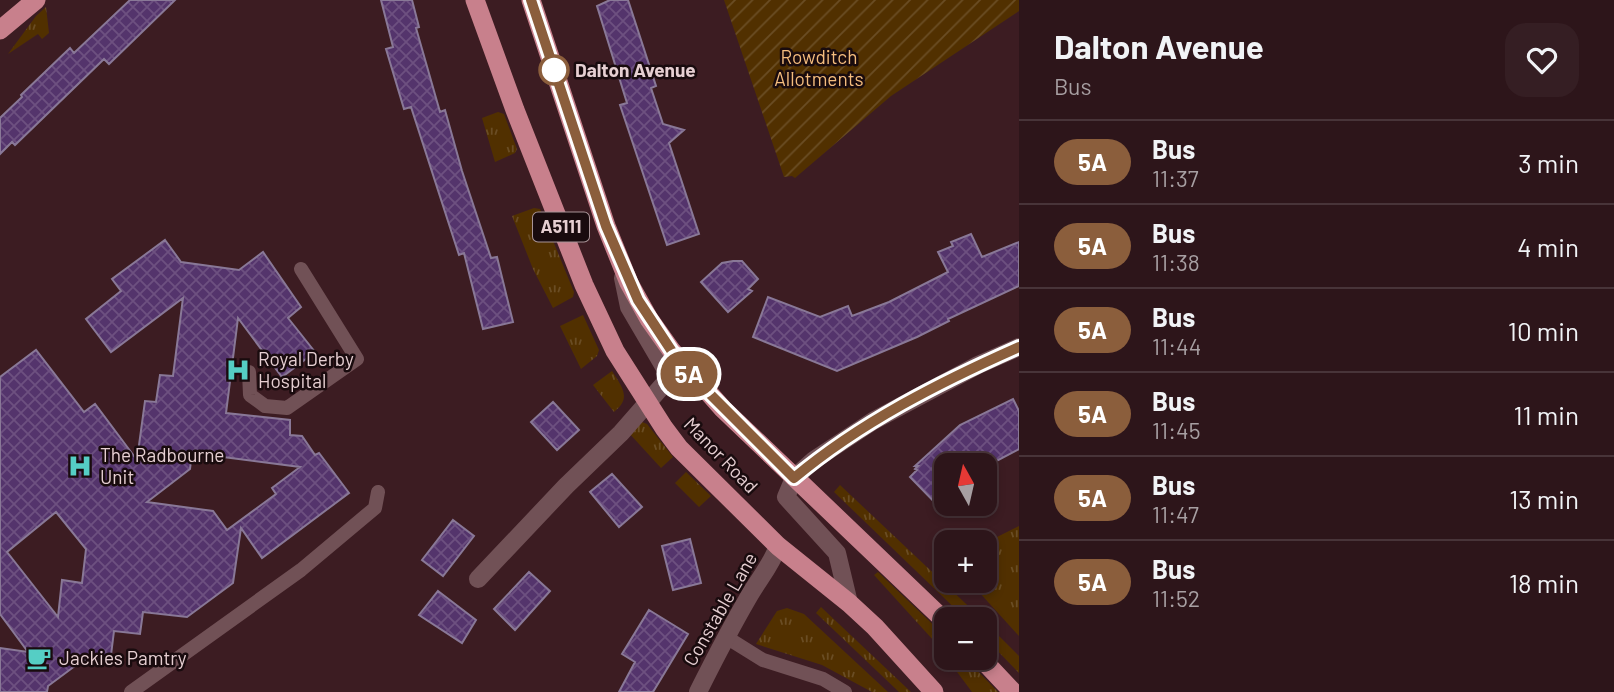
<!DOCTYPE html>
<html lang="en">
<head>
<meta charset="utf-8">
<style>
  :root { --surface:#2d151a; --page:#351e23; --text:#f1f3f6; --muted:#a79fa2; --line:#483439 }
  body { margin:0; font-family:Barlow,sans-serif; background:var(--page); color:var(--text); height:100vh; display:flex; flex-direction:column; font-size:26px; white-space:nowrap }
  * { box-sizing:border-box; margin:0 }
  p { font-size:23px; color:var(--muted) }
  .icon { flex:none; width:38px; height:38px; fill:none; stroke:currentColor; stroke-width:2; stroke-linecap:round; stroke-linejoin:round }
  .map { position:relative; flex:1; overflow:hidden }
  .details { display:flex; flex-direction:column; background:var(--surface); width:595px }
  .details>* { flex:none }
  .badge { padding:0 14px; border-radius:23px; font-size:24px; line-height:46px }
  .needle { width:46px; rotate:352deg }
  .tools { position:absolute; left:934px; top:453px; display:grid; gap:14px }
  .tools a { display:grid; place-items:center; width:63px; height:63px; border-radius:14px; background:var(--surface); box-shadow:0 4px 10px #0003,0 0 0 2px var(--line); font-size:35px }
  .map>.badge { position:absolute; translate:-50% -50%; box-shadow:0 0 0 4px #fff }
  .round { display:grid; place-items:center; flex:none; width:74px; height:74px; border-radius:21px; background:var(--page) }
  .overview { display:flex; align-items:center; justify-content:space-between; height:119px; padding:0 35px }
  h1 { font-size:33px; font-weight:700; line-height:52px }
  ul { padding:0; list-style:none }
  li { display:flex; align-items:center; gap:21px; height:84px; padding:0 35px; border-top:2px solid var(--line) }
  li div { flex:1 }
  li b { display:block; font-size:26px }
  li em { font-style:normal }
  li .badge { min-width:77px; font-weight:700; text-align:center }
  main { display:flex; flex:1; min-height:0 }
  .map>svg:first-child { display:block }
  .grass { fill:url(#grass-tufts) }
  .garden { fill:url(#garden-furrows) }
  .building { fill:url(#building-cross-hatch); stroke:#897897; stroke-width:2; fill-rule:evenodd }
  .lines { fill:none; stroke-linecap:round; stroke-linejoin:round }
  .service { stroke:#715156; stroke-width:14 }
  .minor { stroke:#715156; stroke-width:18 }
  .tertiary { stroke:#715156; stroke-width:18 }
  .trunk { stroke:#c8808c; stroke-width:19 }
  .line-casing { stroke:#fff; stroke-width:16 }
  .line { stroke:#8b5e3c; stroke-width:10 }
  .stop-dot { fill:#fff; stroke:#8b5e3c; stroke-width:3.5 }
  .labels { text-anchor:middle; stroke-width:5; stroke-linejoin:round; paint-order:stroke }
  .shield { fill:#190b0e; stroke:#a89497; stroke-width:2 }
  .shield-label { font-size:18px; font-weight:bold; fill:#e6cfd2 }
  .park-label { font-size:19px; fill:#f5bd7e; stroke:#190b0e }
  .stop-label { font-size:19px; font-weight:bold; fill:#e6cfd2; stroke:#190b0e; text-anchor:start }
  .poi-label { font-size:19px; fill:#e6cfd2; stroke:#190b0e; text-anchor:start }
  .street-label { font-size:19px; fill:#e6cfd2; stroke:#190b0e }
</style>
</head>
<body>
<main>
<div class="map">
<svg width="1019" height="692" viewBox="0 0 1019 692">
  <defs>
    <pattern id="grass-tufts" width="24" height="20" patternUnits="userSpaceOnUse" patternTransform="scale(1.75)"><rect width="24" height="20" fill="#513000"/><path d="M3 7l-1-3M5 7V3M7 7l1-3M15 17l-1-3M17 17v-4M19 17l1-3" fill="none" stroke="#6a4d24"/></pattern>
    <pattern id="garden-furrows" width="10" height="10" patternUnits="userSpaceOnUse" patternTransform="scale(1.75)"><rect width="10" height="10" fill="#513000"/><path d="M-1 1l2-2M0 10L10 0M9 11l2-2" fill="none" stroke="#6a4d24"/></pattern>
    <pattern id="building-cross-hatch" width="8" height="8" patternUnits="userSpaceOnUse" patternTransform="scale(1.75)"><rect width="8" height="8" fill="#54346c"/><path d="M0 0l8 8M0 8l8-8" fill="none" stroke="#6d5080"/></pattern>
  </defs>
  <rect width="100%" height="100%" fill="#3c1c22"/>
  <!-- grass -->
  <path class="grass" d="M46,7L49,33L42,39L38,34L8,54L36,16Z
    M498,112L504,114L517,149L515,153L495,162L482,118Z
    M534,208L540,209L574,292L573,297L553,308L533,269L512,216Z
    M583,315L599,350L597,356L581,369L560,326Z
    M612,371C622,387 632,398 614,412L593,385Z
    M642,422L647,424L673,457L661,468L628,432Z
    M686,472L711,496L699,507L675,483Z
    M840,485L982,619H966L834,492Z
    M1019,526V636L969,581H985V543Z
    M878,572L947,638V658H965L998,692H972L934,641L874,575Z
    M821,607L911,692H899L816,613Z
    M787,608L804,614L888,692H872L822,665L756,644L777,611Z
    M985,622L1019,656V673L985,638Z"/>
  <!-- garden -->
  <path class="garden" d="M724,0H1019V11L891,96L795,178L792,176L784,177Z"/>
  <!-- building -->
  <path class="building" d="M130,0H175L109,64L104,59L15,145L12,142L0,154V118L22,97L21,95L70,48L74,53Z
    M381,0H412L419,27L416,28L440,112L445,110L462,171L491,258L497,257L513,322L483,329L464,253L459,255L411,107L404,109L386,49L393,47Z
    M610,0H628L656,86L651,88L663,124L684,130L669,143L699,234L667,245L620,105L627,103L597,6Z
    M971,234L982,257L1019,242V286L948,319L949,321L917,337L837,371L753,337L768,297L820,317L848,306L852,316L889,302L948,272L938,252L953,246L951,242Z
    M165,240L181,262L239,270L263,252L301,307L288,318L315,352L282,377L238,318L226,413L290,420V435L302,436L315,455L319,453L349,493L262,558L241,528L233,583L187,617L143,612L140,634L114,631L110,663L83,660L48,686L47,692H0V648L28,652L0,614V377L36,350L84,412L95,404L137,460L145,401L156,402L160,375L173,376L183,298L111,352L86,319L121,291L112,279ZM192,453L300,467L272,488L276,494L227,530L213,511L147,502L190,469ZM56,512L86,549L82,583L62,580L58,617L7,552Z
    M733,261H742L758,279L748,289L752,291L728,312L701,282L722,263Z
    M1013,399L1019,411V449L987,466H947V515L910,477L917,470L915,469L918,466H915L960,425Z
    M553,402L579,430L557,450L531,422Z
    M612,474L642,507L619,527L590,492Z
    M453,520L474,536L443,576L422,560Z
    M690,539L701,583L673,590L662,546Z
    M529,572L550,591L515,630L494,609Z
    M438,591L476,620L462,643L419,615Z
    M649,610L688,634L653,692H619L635,662L622,654Z"/>
  <g class="lines">
    <!-- service -->
    <path class="service" d="M249,372L250,395L265,406L287,408L357,359L301,269
      M726,637L763,660L823,679L845,692
      M131,692L301,570L375,508L378,492"/>
    <!-- minor -->
    <path class="minor" d="M478,579L566,486L621,433L670,377L629,307L623,278"/>
    <!-- tertiary -->
    <path class="tertiary" d="M849,603L837,553L786,497L794,478L814,460L873,421L978,365L1019,347
      M698,692C714,660 730,629 748,598C758,580 771,566 778,546"/>
    <!-- trunk -->
    <path class="trunk" d="M475,0L515,110L584,285L615,351L664,428L679,448L778,546L849,603L875,627L934,692
      M531,0L606,226L629,283L649,319L671,350L723,409L947,623
      M0,30L36,0
      M981,658L1013,692"/>
  </g>
  <g class="lines">
    <!-- line casing -->
    <g class="line-casing">
      <path id="line" d="M531,0L606,226L638,300L671,350L690,374L794,478C861,422 940,382 1019,347"/>
    </g>
    <!-- line -->
    <use href="#line" class="line"/>
  </g>
  <!-- icons -->
  <defs>
    <g id="hospital-bare" transform="scale(1.89)"><path d="M-5-5h3v3.5h4V-5h3V5h-3V1.5h-4V5h-3Z" fill="#55cec5" stroke="#190b0e" stroke-width="2.5" paint-order="stroke"/></g>
    <g id="cafe-bare" transform="scale(1.89)"><path d="M-5.5-4.5H6V0H3Q3 3.5 0 3.5H-2.5Q-5.5 3.5-5.5 0ZM3-3.2v2h1.7v-2ZM-6 4.5H4V6H-6Z" fill="#55cec5" stroke="#190b0e" stroke-width="2.5" paint-order="stroke"/></g>
  </defs>
  <g fill-rule="evenodd">
    <use href="#hospital-bare" x="238" y="370"/>
    <use href="#hospital-bare" x="80" y="466"/>
    <use href="#cafe-bare" x="39" y="658"/>
  </g>
  <!-- markers -->
  <circle class="stop-dot" cx="554" cy="70" r="14"/>
  <g class="labels">
    <!-- shield labels -->
    <rect class="shield" x="533" y="212.5" width="56" height="29" rx="5"/>
    <g class="shield-label">
      <text x="561" y="233">A5111</text>
    </g>
    <!-- park labels -->
    <g class="park-label">
      <text x="819" y="64">Rowditch<tspan x="819" dy="22">Allotments</tspan></text>
    </g>
    <!-- stop labels -->
    <g class="stop-label">
      <text x="575" y="77">Dalton Avenue</text>
    </g>
    <!-- poi labels -->
    <g class="poi-label">
      <text x="258" y="366">Royal Derby<tspan x="258" dy="22">Hospital</tspan></text>
      <text x="100" y="462">The Radbourne<tspan x="100" dy="22">Unit</tspan></text>
      <text x="59" y="665">Jackies Pamtry</text>
    </g>
    <!-- street labels -->
    <g class="street-label">
      <text transform="translate(721 455) rotate(46)" y="7">Manor Road</text>
      <text transform="translate(720 609) rotate(-60)" y="7">Constable Lane</text>
    </g>
  </g>
</svg>
<div class="tools">
<a><svg class="needle" viewBox="-14 -14 28 28"><path d="M0-13l5 13h-10z" fill="#e53935"/><path d="M0 13l5-13h-10z" fill="#a79fa2"/></svg></a>
<a>+</a>
<a>−</a>
</div>
<b class="badge" style="left:689px;top:374px;background:#8b5e3c;color:#fff">5A</b>
</div>
<section class="details">
<div class="overview"><div><h1>Dalton Avenue</h1><p>Bus</p></div><a class="round"><svg class="icon" aria-label="heart" viewBox="0 0 24 24"><path d="M12 20l-8-8c-3-5 5-10 8-4 3-6 11-1 8 4z"/></svg></a></div>
<ul>
<li><span class="badge" style="background:#8b5e3c;color:#fff">5A</span><div><b>Bus</b><p>11:37</p></div><em>3 min</em></li>
<li><span class="badge" style="background:#8b5e3c;color:#fff">5A</span><div><b>Bus</b><p>11:38</p></div><em>4 min</em></li>
<li><span class="badge" style="background:#8b5e3c;color:#fff">5A</span><div><b>Bus</b><p>11:44</p></div><em>10 min</em></li>
<li><span class="badge" style="background:#8b5e3c;color:#fff">5A</span><div><b>Bus</b><p>11:45</p></div><em>11 min</em></li>
<li><span class="badge" style="background:#8b5e3c;color:#fff">5A</span><div><b>Bus</b><p>11:47</p></div><em>13 min</em></li>
<li><span class="badge" style="background:#8b5e3c;color:#fff">5A</span><div><b>Bus</b><p>11:52</p></div><em>18 min</em></li>
</ul>
</section>
</main>
</body>
</html>
